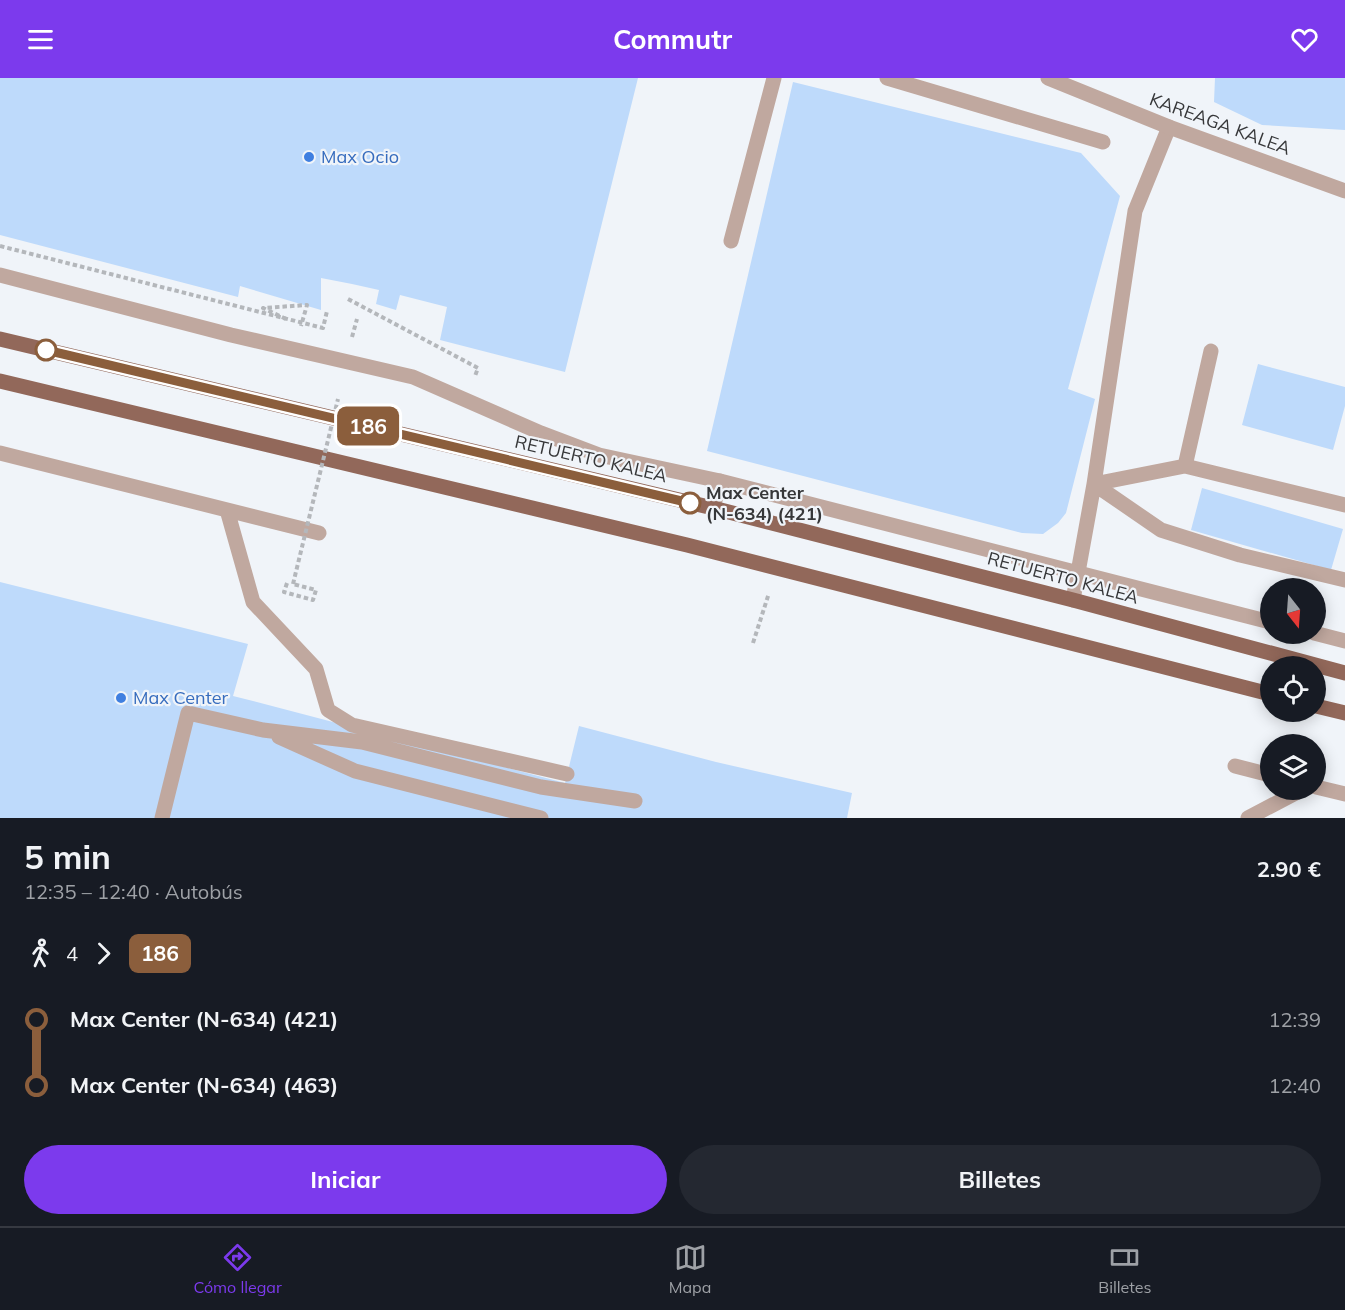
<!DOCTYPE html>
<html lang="es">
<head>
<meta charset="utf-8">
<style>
  :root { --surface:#171b24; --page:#242831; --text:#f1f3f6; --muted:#9ea1a6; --line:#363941; --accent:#7c3aed }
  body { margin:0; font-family:Mulish,sans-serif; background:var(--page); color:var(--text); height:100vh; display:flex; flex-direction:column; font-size:22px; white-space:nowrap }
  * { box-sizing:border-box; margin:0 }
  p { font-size:20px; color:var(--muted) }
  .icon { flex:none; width:33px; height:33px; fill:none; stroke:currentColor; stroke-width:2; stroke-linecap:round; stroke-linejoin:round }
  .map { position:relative; height:740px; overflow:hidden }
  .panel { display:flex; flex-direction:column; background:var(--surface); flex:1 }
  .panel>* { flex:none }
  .badge { padding:0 12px; border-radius:9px; font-size:21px; line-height:39px }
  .needle { width:39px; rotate:163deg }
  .controls { position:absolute; left:1260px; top:500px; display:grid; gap:12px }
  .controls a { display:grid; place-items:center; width:66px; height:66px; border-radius:50%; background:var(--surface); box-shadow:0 3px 15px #0003; font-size:30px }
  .map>.badge { position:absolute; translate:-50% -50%; box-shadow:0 0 0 3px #fff }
  .legs { display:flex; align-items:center; gap:9px; height:66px; padding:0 24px; font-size:20px }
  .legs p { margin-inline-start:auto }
  .head { display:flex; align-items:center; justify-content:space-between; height:102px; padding:0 24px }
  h1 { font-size:33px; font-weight:700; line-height:45px }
  .primary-button { display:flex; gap:12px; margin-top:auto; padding:12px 24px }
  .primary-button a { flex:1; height:69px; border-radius:36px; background:var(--accent); color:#fff; font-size:24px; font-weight:700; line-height:69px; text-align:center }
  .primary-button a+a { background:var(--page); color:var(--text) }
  ul { padding:0 24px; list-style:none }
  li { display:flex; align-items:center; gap:21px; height:66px; font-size:22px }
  li i { display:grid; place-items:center; width:9px; height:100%; margin:0 8px; background:currentColor }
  li i::after { content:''; width:15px; height:15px; margin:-8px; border:4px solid; border-radius:50%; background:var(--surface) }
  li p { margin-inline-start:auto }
  li:first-child i { background:linear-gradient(#0000 50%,currentColor 0) }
  li:last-child i { background:linear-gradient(currentColor 50%,#0000 0) }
  header { display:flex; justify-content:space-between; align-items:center; height:78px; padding:0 24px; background:var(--accent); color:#fff; font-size:27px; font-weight:700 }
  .menu { display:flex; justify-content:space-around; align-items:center; height:84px; border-top:2px solid var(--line); background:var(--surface); font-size:16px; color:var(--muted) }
  .menu a { display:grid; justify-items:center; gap:3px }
  .menu .selected { color:var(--accent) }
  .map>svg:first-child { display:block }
  .building { fill:#bedafb }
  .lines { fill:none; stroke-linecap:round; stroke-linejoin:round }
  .path { stroke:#b4b7bb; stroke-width:4; stroke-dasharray:4.5 3; stroke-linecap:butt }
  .service { stroke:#c0a89f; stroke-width:15 }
  .minor { stroke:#c0a89f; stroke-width:15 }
  .primary { stroke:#92685a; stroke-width:15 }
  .path-bridge { stroke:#b4b7bb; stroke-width:4; stroke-dasharray:4.5 3; stroke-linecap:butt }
  .line-1-casing { stroke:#fff; stroke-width:14 }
  .line-1 { stroke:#8b5e3c; stroke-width:9 }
  .shop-dot { fill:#3f7fe0; stroke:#f0f4f9; stroke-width:2 }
  .stop-1-dot { fill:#fff; stroke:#8b5e3c; stroke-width:3 }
  .labels { text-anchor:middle; stroke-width:4.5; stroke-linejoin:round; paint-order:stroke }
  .street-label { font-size:18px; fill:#363739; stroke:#f0f4f9 }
  .shop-label { font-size:18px; fill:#366cbe; stroke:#f0f4f9; text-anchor:start }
  .stop-label { font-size:18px; font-weight:bold; fill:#363739; stroke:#f0f4f9; text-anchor:start }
</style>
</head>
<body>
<header><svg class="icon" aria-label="menu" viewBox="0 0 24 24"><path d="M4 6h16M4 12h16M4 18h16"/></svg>Commutr<svg class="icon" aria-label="heart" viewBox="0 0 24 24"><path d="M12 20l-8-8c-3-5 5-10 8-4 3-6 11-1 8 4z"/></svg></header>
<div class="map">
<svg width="1345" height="740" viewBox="0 0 1345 740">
  <rect width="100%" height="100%" fill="#f0f4f9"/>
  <!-- building -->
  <path class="building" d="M0,0H638L565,294L440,262L447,229L400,217L396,232L376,226L379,212L352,206L321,200V232L240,208L238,219L0,157Z
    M1215,0H1345V52L1262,47L1214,24Z
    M793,4L1081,75L1120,118L1068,311L1095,321L1066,435L1058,445L1043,456L1022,455L707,373Z
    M1258,286L1345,309V328L1333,372L1242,347Z
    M1202,410L1343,451L1331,492L1191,452Z
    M0,504L248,566L233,618L253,623L565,705L579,648L716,684L852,715L847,740H0Z"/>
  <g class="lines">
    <!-- path -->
    <path class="path" d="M348,221L478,290L475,298
      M286,241L263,230L307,227L301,248
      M352,259L357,241
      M287,505L284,514L313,522L316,512L293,506
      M753,565L769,515"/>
    <!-- service -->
    <path class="service" d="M887,0L1103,64
      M731,163L774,0
      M0,197L231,257L413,299L541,355L599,377L720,403
      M0,375L319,455
      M1185,388L1211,273
      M1094,406L1161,452L1240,477L1345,502
      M1094,406L1185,388L1345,427
      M227,432L253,524L316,591L328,632L352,647L567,696
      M1073,522L1094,406L1135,133L1169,49
      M279,659L355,693L541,740
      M1235,688L1270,697
      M1316,709L1345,716
      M162,740L188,635L263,652L362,664L541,709L635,723
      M1248,740L1303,711"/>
    <!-- minor -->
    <path class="minor" d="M1048,0L1169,49L1345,113
      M713,430L720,403L1270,544
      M1314,555L1345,563"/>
    <!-- primary -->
    <path class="primary" d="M0,261L713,430L1073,522L1345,595
      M0,303L687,467L1270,616
      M1316,628L1345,635"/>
    <!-- path-bridge -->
    <path class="path-bridge" d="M0,168L323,250L327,233
      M293,506L338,321"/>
  </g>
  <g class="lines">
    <!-- line-1 casing -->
    <g class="line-1-casing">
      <path id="line-1" d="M46,272L690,425"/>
    </g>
    <!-- line-1 -->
    <use href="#line-1" class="line-1"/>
  </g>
  <!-- markers -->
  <g class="shop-dot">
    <circle cx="309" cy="79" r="6"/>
    <circle cx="121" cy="620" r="6"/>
  </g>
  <g class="stop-1-dot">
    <circle cx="46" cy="272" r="10"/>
    <circle cx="690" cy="425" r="10"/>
  </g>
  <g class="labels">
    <!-- street labels -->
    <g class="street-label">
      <text transform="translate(1220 46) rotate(20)" y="6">KAREAGA KALEA</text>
      <text transform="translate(591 381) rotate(13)" y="6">RETUERTO KALEA</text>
      <text transform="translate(1063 500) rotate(15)" y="6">RETUERTO KALEA</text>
    </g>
    <!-- shop labels -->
    <g class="shop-label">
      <text x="321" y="85">Max Ocio</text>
      <text x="133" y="626">Max Center</text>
    </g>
    <!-- stop labels -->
    <g class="stop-label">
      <text x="706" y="421">Max Center<tspan x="706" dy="21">(N-634) (421)</tspan></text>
    </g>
  </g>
</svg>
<div class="controls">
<a><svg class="needle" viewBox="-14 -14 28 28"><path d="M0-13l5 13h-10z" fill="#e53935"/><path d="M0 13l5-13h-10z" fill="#9ea1a6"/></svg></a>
<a><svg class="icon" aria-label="locate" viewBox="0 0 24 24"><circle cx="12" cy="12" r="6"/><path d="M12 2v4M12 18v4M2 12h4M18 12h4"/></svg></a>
<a><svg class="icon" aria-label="layers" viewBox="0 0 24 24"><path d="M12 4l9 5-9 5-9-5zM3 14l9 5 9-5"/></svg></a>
</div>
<b class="badge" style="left:368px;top:348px;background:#8b5e3c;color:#fff">186</b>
</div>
<section class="panel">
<div class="head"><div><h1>5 min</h1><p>12:35 – 12:40 · Autobús</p></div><b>2.90 €</b></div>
<div class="legs"><svg class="icon" aria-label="walk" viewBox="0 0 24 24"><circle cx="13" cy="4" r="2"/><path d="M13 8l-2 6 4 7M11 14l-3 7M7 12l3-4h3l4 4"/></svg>4<svg class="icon" aria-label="forward" viewBox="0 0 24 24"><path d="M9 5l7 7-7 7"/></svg><b class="badge" style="background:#8b5e3c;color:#fff">186</b></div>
<ul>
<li><i style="color:#8b5e3c"></i><b>Max Center (N-634) (421)</b><p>12:39</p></li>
<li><i style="color:#8b5e3c"></i><b>Max Center (N-634) (463)</b><p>12:40</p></li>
</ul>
<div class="primary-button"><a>Iniciar</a><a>Billetes</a></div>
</section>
<nav class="menu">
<a class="selected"><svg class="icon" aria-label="directions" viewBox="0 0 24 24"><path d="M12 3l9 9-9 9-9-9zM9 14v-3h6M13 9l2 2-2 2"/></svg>Cómo llegar</a>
<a><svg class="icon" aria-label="map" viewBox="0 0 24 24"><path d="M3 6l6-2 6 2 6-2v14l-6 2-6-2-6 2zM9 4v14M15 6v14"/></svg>Mapa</a>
<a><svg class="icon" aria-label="tickets" viewBox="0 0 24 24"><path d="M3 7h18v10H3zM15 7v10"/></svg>Billetes</a>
</nav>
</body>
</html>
